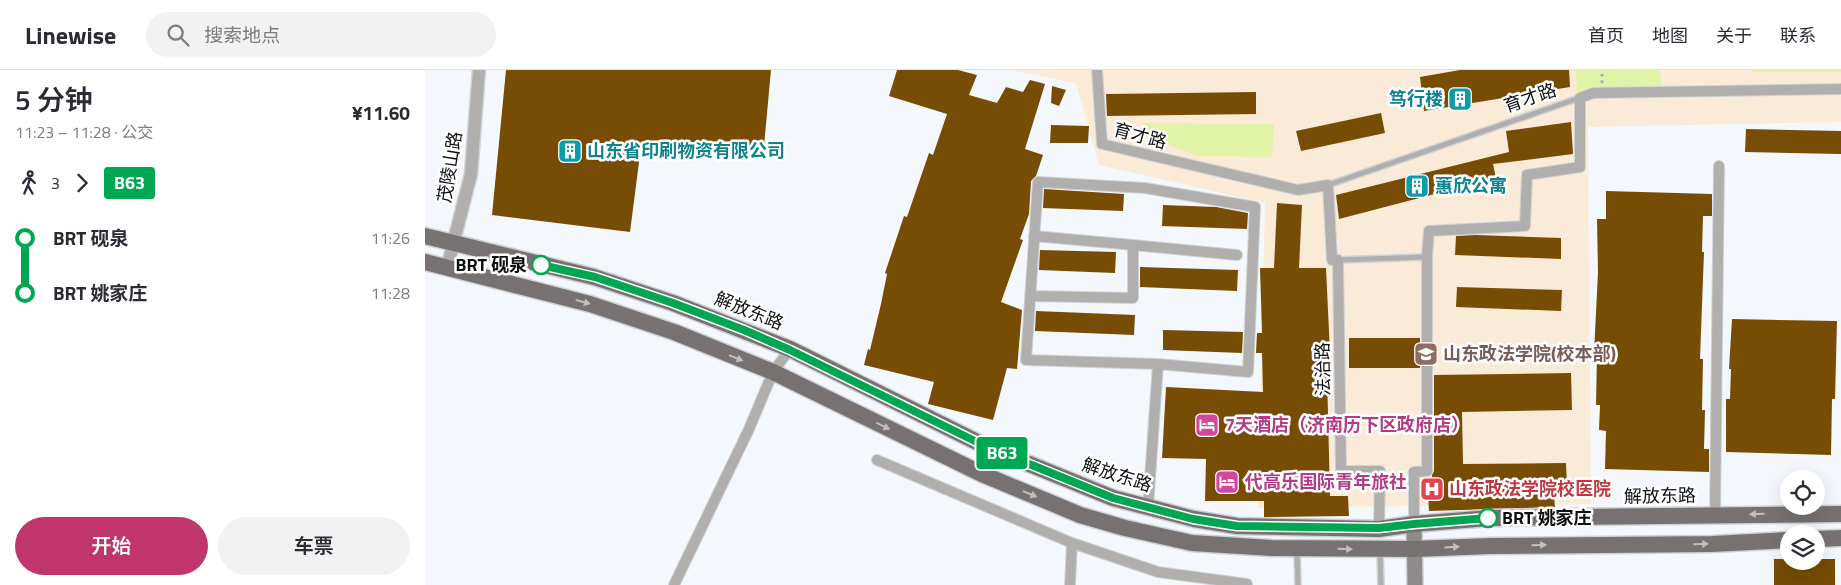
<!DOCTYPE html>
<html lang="zh">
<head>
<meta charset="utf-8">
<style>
  :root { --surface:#fff; --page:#f2f2f3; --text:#2b2b33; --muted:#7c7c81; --line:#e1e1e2; --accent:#c0356b }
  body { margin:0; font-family:"Titillium Web","Noto Sans SC",sans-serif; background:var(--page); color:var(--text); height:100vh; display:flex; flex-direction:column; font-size:19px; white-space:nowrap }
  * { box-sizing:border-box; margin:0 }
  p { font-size:16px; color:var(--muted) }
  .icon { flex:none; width:28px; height:28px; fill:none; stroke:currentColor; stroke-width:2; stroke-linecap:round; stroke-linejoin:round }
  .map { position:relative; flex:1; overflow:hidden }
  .sheet { display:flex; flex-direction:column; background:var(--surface); width:425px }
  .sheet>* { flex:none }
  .badge { padding:0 10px; border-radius:4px; font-size:18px; line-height:32px }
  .buttons { position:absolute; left:1355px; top:400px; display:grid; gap:10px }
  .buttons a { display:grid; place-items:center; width:45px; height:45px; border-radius:50%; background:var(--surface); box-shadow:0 5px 20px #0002; font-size:25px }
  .map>.badge { position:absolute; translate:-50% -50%; box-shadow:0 0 0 2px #fff }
  .legs { display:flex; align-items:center; gap:8px; height:55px; padding:0 15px; font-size:16px }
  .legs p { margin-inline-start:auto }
  .headline { display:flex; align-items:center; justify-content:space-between; height:85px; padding:0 15px }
  h1 { font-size:28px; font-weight:600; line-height:38px }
  .action { display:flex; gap:10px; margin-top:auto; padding:10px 15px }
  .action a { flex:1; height:58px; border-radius:30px; background:var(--accent); color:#fff; font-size:20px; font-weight:600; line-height:58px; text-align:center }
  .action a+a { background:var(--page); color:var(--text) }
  ul { padding:0 15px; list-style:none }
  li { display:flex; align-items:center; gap:18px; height:55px; font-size:19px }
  li i { display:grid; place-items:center; width:8px; height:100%; margin:0 6px; background:currentColor }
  li i::after { content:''; width:12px; height:12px; margin:-6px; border:4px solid; border-radius:50%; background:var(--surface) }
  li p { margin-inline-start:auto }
  li:first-child i { background:linear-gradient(#0000 50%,currentColor 0) }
  li:last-child i { background:linear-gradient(currentColor 50%,#0000 0) }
  header { display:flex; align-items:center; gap:30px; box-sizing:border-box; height:70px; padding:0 25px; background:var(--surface); border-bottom:1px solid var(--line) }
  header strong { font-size:24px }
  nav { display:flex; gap:28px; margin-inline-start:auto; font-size:18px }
  .search { width:350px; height:45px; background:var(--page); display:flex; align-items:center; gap:12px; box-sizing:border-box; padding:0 18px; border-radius:28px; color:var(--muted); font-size:19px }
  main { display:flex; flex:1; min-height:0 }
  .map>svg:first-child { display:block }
  .education { fill:#faebd8 }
  .green { fill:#e1f3a7 }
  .building { fill:#774c05 }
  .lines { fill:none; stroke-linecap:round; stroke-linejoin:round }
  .service-casing { stroke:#cfd3d6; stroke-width:8 }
  .minor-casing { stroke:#cfd3d6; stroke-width:12 }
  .tertiary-casing { stroke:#cfd3d6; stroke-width:15 }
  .secondary-casing { stroke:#cfd3d6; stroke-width:18 }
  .primary-casing { stroke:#cfd3d6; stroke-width:19 }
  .path { stroke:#a4a7aa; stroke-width:2.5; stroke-dasharray:2.5 4; stroke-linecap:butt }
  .service { stroke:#b1afae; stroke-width:5 }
  .minor { stroke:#b1afae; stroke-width:10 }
  .tertiary { stroke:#b1afae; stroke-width:12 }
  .secondary { stroke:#8f8b8a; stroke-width:15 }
  .primary { stroke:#777271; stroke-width:16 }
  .oneway { fill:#c2c0bf }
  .line-1-casing { stroke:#fff; stroke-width:11 }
  .line-1 { stroke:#00a651; stroke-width:8 }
  .stop-1-dot { fill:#fff; stroke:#00a651; stroke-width:2.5 }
  .labels { text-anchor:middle; stroke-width:5; stroke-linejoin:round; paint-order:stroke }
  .street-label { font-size:18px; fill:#0e0f10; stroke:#fff }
  .culture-label { font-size:18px; font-weight:bold; fill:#0d838f; stroke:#fff; text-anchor:start }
  .stop-label { font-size:18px; font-weight:bold; fill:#0e0f10; stroke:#fff; text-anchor:end }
  .education-label { font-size:18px; font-weight:bold; fill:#785e54; stroke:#fff; text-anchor:start }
  .hotel-label { font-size:18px; font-weight:bold; fill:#b23c85; stroke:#fff; text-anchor:start }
  .health-label { font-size:18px; font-weight:bold; fill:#be3a42; stroke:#fff; text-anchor:start }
</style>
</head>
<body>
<header>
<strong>Linewise</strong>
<div class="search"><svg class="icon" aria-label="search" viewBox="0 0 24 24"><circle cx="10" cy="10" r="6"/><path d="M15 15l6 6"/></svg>搜索地点</div>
<nav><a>首页</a><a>地图</a><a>关于</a><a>联系</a></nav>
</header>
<main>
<section class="sheet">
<div class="headline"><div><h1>5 分钟</h1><p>11:23 – 11:28 · 公交</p></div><b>¥11.60</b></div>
<div class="legs"><svg class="icon" aria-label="walk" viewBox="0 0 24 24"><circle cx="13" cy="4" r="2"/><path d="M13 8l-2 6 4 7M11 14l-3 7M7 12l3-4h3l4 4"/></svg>3<svg class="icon" aria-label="forward" viewBox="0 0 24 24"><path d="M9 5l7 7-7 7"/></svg><b class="badge" style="background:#00a651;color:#fff">B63</b></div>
<ul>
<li><i style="color:#00a651"></i><b>BRT 砚泉</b><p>11:26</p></li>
<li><i style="color:#00a651"></i><b>BRT 姚家庄</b><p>11:28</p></li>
</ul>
<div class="action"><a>开始</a><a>车票</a></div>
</section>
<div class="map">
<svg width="1416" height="515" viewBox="0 0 1416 515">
  <rect width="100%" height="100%" fill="#f4f8fc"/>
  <!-- education -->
  <path class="education" d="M586,0H1416V52L1163,57L1166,434L833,438L840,133L674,95L651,13Z"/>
  <!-- green -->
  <path class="green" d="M1151,0H1235L1237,18L1152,23Z
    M1328,0H1416V2H1328Z
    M717,53L849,54L847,87L774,86L716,65Z"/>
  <!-- building -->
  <path class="building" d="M81,0H346L338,87L216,77L205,162L67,145Z
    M472,0H533L552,5L544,25L572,33L581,17L598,22L605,10L620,14L600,79L618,85L611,106L606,111L604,144L595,169L598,170L576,232L597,240L592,299L582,298L568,350L503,334L509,312L439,295L443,279L445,280L456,234L462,204L460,203L479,146L482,147L504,83L508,85L522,44L464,26Z
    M1035,0H1144L1145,17L999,41L995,7Z
    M627,16L641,20L634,36L626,33Z
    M831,22V44L682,46L681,24Z
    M956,43L960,63L876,81L871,61Z
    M1146,52L1148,84L1068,94L1071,108L914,149L911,125L1084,82L1081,61Z
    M626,55L664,56L663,73H625Z
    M1321,59L1416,61V84L1320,82Z
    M619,119L699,124L698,141L618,138Z
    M1181,121L1287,124V146H1278L1277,182H1279L1275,289H1278L1277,340H1280L1279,379H1284V402L1180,399L1181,361L1174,360L1175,335H1171L1172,283H1169L1173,202L1172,149H1181Z
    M852,133L877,135L874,198H901L906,304H902L905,426H923L924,446L839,447V431H780L781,389L737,388L741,317L838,322L837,283H831L832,263H837L835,198H849Z
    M738,135L791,137L823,143L822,159L737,156Z
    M1051,165L1136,168V189L1030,185L1031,166Z
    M615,180L691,182L690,203L614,200Z
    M715,197L813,200L812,221L715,217Z
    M1032,217L1137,220L1136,241L1031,237Z
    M611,241L710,245L709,265L610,261Z
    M1307,249L1412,251L1410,329H1407L1406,385L1301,382V329H1305L1306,299H1304Z
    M738,260L818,262L817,283L738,280Z
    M924,268H995V298H924Z
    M1146,303L1147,340L1037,342L1038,394L1141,393L1142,417H1128L1130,437L1004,441L1003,423H1008L1007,405L1009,401V305Z
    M1349,489H1364V491H1391V489H1410V515H1349Z"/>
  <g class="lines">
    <!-- service casing -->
    <g class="service-casing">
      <path id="service" d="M903,115L1154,28
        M912,190L1002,187
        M872,481L873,515
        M955,481L956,515"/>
    </g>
    <!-- minor casing -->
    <g class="minor-casing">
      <path id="minor" d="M672,0L677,74L873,120L903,115L907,190
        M613,112L720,118L830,137L823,302L733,294L601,290Z
        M609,166L708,175
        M913,190L916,401H955L954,459
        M605,226L708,228V175L812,185
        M452,390L647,473L645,515
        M723,437L733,294
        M1290,445L1294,96
        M989,454V402L1002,401V187L1004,161L1100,156L1102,105L1155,97V28L1168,23L1416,19
        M647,473L733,502L822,514
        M249,515L324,359L348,302L365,279"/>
    </g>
    <!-- tertiary casing -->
    <g class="tertiary-casing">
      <path id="tertiary" d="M22,198L46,104L54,0"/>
    </g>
    <!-- secondary casing -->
    <g class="secondary-casing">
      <path id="secondary" d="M989,454L990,515"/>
    </g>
    <!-- primary casing -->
    <g class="primary-casing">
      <path id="primary" d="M0,166L169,207L248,233L365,279L560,376L688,428L769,449L812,456L954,459L989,454L1065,448L1416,444
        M0,192L165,234L249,262L348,302L557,404L655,445L700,458L767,473L847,478L989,479L1065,476L1287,474L1364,470
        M1391,469L1416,468"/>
    </g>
    <!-- path -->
    <path class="path" d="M1177,13V0"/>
    <!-- service -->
    <use href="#service" class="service"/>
    <!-- minor -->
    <use href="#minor" class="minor"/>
    <!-- tertiary -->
    <use href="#tertiary" class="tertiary"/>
    <!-- secondary -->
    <use href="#secondary" class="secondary"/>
    <!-- primary -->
    <use href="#primary" class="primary"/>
  </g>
  <!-- one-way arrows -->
  <defs><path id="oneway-solid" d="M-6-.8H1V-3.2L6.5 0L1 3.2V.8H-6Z" transform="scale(1.25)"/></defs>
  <g class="oneway">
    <use href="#oneway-solid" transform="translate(158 232) rotate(15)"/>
    <use href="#oneway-solid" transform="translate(311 288) rotate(22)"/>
    <use href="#oneway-solid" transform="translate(458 356) rotate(26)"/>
    <use href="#oneway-solid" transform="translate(605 424) rotate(23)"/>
    <use href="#oneway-solid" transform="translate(1332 444) rotate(179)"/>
    <use href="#oneway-solid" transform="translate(1276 474) rotate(-1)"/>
    <use href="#oneway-solid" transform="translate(1114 475) rotate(-1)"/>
    <use href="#oneway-solid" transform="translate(1027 477) rotate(-3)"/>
    <use href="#oneway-solid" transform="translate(920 479) rotate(1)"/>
  </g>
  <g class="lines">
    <!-- line-1 casing -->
    <g class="line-1-casing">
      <path id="line-1" d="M116,195L170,207L248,233L319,260L365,280L560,376L688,428L768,449L812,456L954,458L989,454L1063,448"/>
    </g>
    <!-- line-1 -->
    <use href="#line-1" class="line-1"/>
  </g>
  <!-- icons -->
  <defs>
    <g id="building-square" transform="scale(1.25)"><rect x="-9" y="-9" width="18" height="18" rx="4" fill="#0f9aa8" stroke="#fff"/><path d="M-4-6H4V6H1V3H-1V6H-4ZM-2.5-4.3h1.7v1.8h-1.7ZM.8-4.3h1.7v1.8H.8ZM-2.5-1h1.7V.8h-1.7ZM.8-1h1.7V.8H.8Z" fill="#fff"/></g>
    <g id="university-square" transform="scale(1.25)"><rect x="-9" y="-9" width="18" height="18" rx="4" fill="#8d6e63" stroke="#fff"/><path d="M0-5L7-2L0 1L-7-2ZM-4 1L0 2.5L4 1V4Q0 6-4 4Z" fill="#fff"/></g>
    <g id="hotel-square" transform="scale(1.25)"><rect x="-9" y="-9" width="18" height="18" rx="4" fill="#d1479c" stroke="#fff"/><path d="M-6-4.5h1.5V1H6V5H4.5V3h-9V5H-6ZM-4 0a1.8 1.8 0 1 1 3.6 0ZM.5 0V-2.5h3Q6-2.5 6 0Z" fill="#fff"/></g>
    <g id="hospital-square" transform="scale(1.25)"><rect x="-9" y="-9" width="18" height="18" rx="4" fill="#e0444e" stroke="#fff"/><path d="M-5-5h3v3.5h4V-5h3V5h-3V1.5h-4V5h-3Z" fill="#fff"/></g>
  </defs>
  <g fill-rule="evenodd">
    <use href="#building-square" x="1035" y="29"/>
    <use href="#building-square" x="145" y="81"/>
    <use href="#building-square" x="992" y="116"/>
    <use href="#university-square" x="1001" y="284"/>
    <use href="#hotel-square" x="782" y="355"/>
    <use href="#hotel-square" x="802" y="412"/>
    <use href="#hospital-square" x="1007" y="419"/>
  </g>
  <!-- markers -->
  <g class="stop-1-dot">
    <circle cx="116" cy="195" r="9"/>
    <circle cx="1063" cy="448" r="9"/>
  </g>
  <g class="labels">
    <!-- street labels -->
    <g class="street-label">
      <text transform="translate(1105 28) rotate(-19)" y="6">育才路</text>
      <text transform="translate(715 66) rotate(15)" y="6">育才路</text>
      <text transform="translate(25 97) rotate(-81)" y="6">茂陵山路</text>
      <text transform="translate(324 241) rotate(22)" y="6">解放东路</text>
      <text transform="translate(898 299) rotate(-91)" y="6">法治路</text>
      <text transform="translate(692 405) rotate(18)" y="6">解放东路</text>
      <text transform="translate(1235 426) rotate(-1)" y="6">解放东路</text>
    </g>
    <!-- culture labels -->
    <g class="culture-label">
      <text x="1018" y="35" text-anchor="end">笃行楼</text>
      <text x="162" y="87">山东省印刷物资有限公司</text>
      <text x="1010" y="122">蕙欣公寓</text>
    </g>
    <!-- stop labels -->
    <g class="stop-label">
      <text x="102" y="201">BRT 砚泉</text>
      <text x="1077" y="454" text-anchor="start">BRT 姚家庄</text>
    </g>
    <!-- education labels -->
    <g class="education-label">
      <text x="1018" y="290">山东政法学院(校本部)</text>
    </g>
    <!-- hotel labels -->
    <g class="hotel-label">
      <text x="800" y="361">7天酒店（济南历下区政府店）</text>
      <text x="820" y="418">代高乐国际青年旅社</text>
    </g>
    <!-- health labels -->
    <g class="health-label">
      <text x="1024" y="425">山东政法学院校医院</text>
    </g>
  </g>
</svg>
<div class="buttons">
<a><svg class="icon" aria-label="locate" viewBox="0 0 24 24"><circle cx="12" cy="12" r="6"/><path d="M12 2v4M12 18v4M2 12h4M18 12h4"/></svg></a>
<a><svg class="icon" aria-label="layers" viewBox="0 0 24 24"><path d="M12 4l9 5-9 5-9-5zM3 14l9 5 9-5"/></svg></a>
</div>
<b class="badge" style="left:577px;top:383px;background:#00a651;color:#fff">B63</b>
</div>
</main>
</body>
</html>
